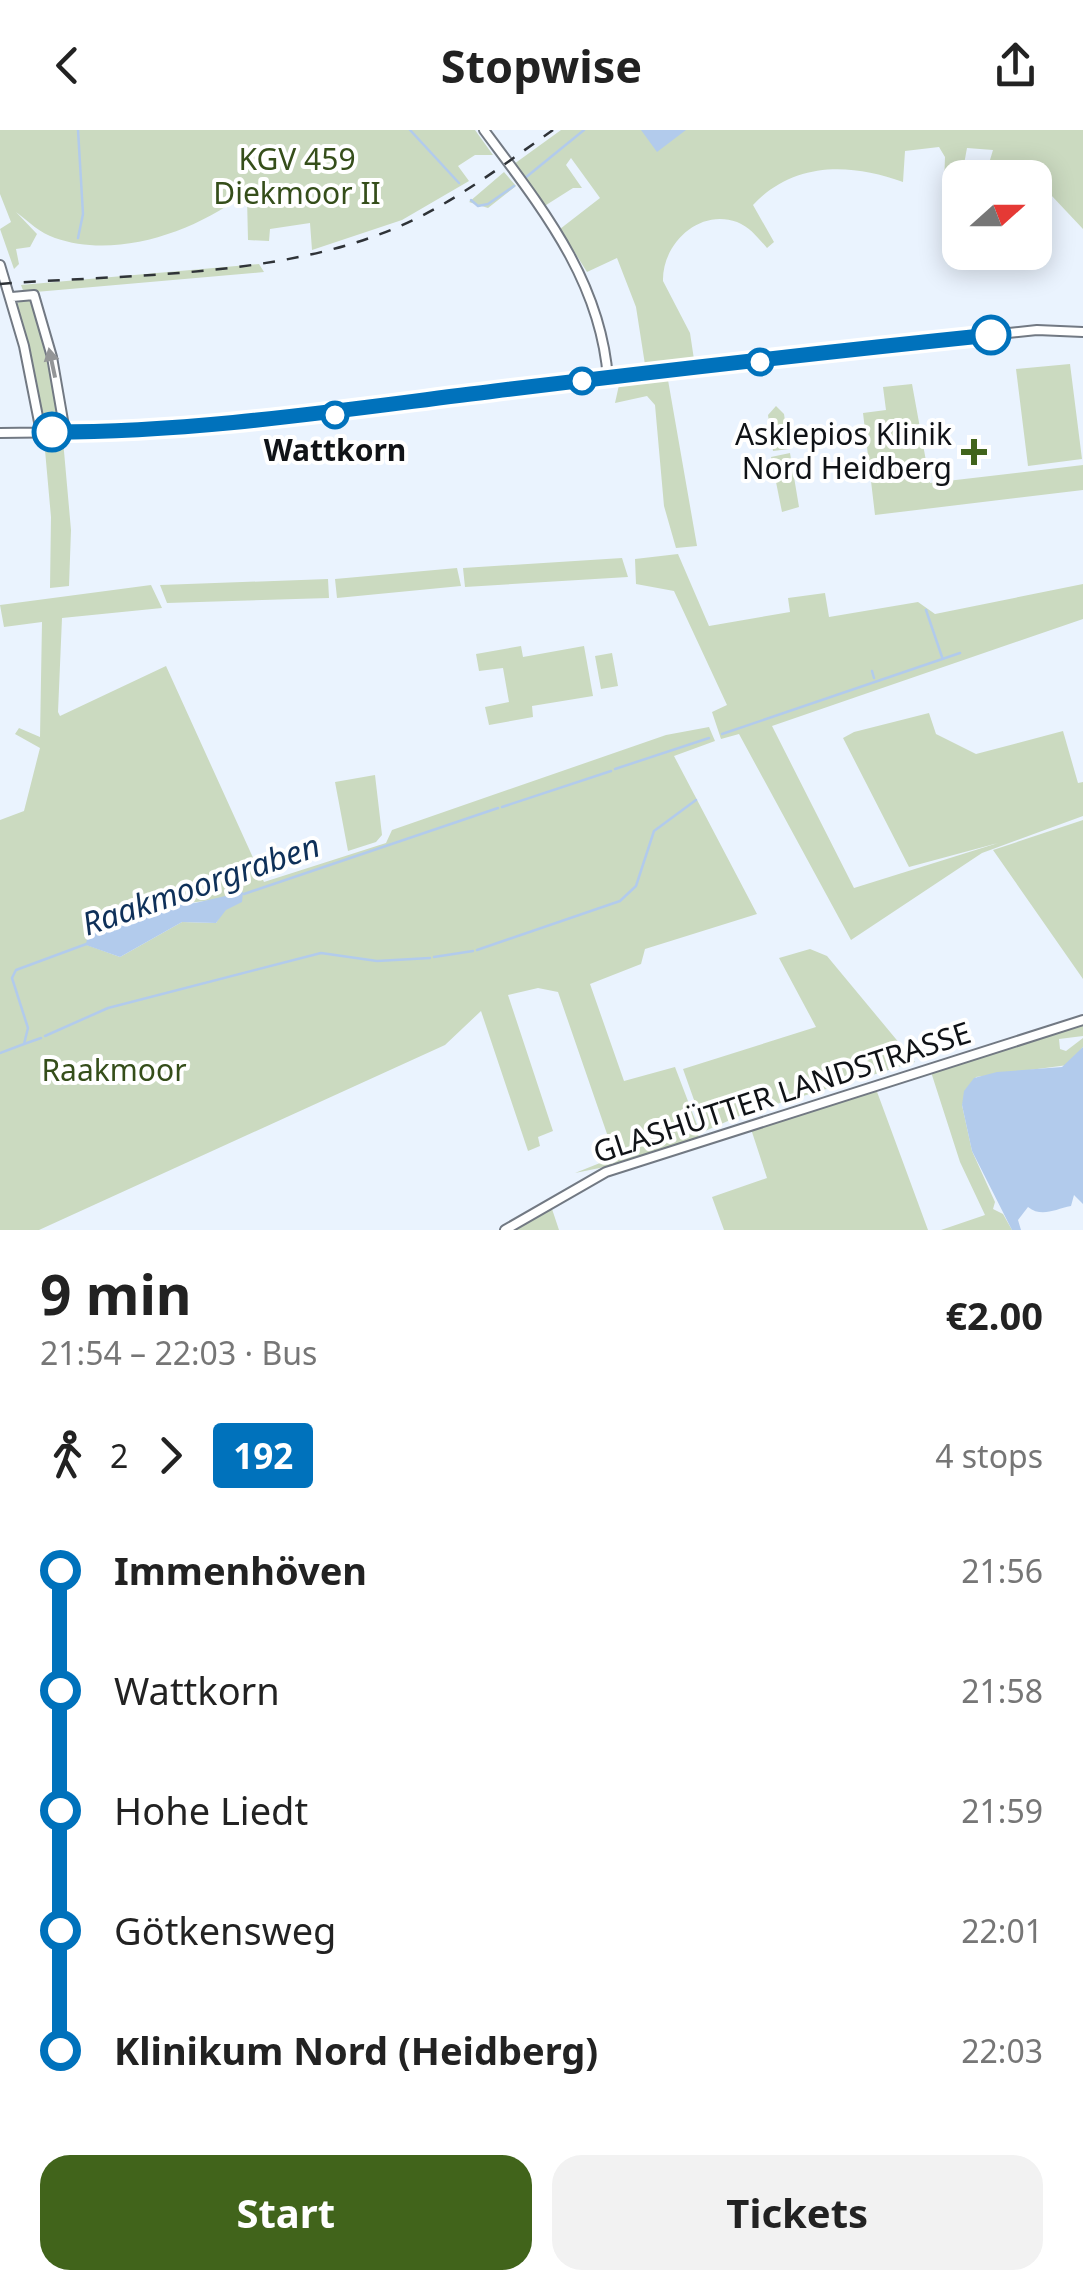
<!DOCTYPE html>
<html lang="en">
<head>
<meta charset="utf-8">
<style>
  :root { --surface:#fff; --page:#f2f2f2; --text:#222; --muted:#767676; --accent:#41641b }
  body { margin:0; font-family:"Noto Sans",sans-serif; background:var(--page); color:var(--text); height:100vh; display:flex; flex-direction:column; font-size:38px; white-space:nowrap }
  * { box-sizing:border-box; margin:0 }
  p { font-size:32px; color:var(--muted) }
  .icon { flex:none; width:55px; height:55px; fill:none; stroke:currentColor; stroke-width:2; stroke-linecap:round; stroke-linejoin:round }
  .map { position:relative; height:1100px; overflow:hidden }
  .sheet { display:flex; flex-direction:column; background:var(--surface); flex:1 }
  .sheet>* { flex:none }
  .badge { padding:0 20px; border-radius:8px; font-size:35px; line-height:65px }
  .needle { width:65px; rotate:69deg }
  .buttons { position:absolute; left:942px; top:30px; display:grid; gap:20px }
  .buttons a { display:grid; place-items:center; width:110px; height:110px; border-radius:20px; background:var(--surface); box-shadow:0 5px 25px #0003; font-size:50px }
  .map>.badge { position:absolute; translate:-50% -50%; box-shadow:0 0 0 5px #fff }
  .legs { display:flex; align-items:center; gap:15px; height:110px; padding:0 40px; font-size:32px }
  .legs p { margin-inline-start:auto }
  .headline { display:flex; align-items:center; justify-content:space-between; height:170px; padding:0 40px }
  h1 { font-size:55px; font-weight:700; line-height:75px }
  .action { display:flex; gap:20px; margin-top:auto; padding:20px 40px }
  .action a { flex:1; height:115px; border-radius:30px; background:var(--accent); color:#fff; font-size:40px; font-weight:700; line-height:115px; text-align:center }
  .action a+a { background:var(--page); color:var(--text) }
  ul { padding:0 40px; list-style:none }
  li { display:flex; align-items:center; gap:35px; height:120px; font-size:38px }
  li i { display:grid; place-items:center; width:15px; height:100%; margin:0 12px; background:currentColor }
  li i::after { content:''; width:25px; height:25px; margin:-12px; border:8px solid; border-radius:50%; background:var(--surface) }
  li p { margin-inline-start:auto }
  li:first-child i { background:linear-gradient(#0000 50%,currentColor 0) }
  li:last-child i { background:linear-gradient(currentColor 50%,#0000 0) }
  header { display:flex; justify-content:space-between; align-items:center; height:130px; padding:0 40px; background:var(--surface); font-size:45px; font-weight:700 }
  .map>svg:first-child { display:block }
  .green { fill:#cbdac0; fill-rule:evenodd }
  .water { fill:#b2cbec }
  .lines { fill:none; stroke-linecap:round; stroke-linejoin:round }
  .stream { stroke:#b2cbec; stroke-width:2.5 }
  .tertiary-casing { stroke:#727983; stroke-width:12 }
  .tertiary { stroke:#fff; stroke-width:8 }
  .rail { stroke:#2f3338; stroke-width:2.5; stroke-dasharray:12 12; stroke-linecap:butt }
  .oneway { fill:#939597 }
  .line-1-casing { stroke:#fff; stroke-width:22 }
  .line-1 { stroke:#0072bc; stroke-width:15 }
  .stop-1-dot { fill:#fff; stroke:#0072bc; stroke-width:5 }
  .poi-dot { fill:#41641b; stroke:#fff; stroke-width:4 }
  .labels { text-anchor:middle; stroke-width:8; stroke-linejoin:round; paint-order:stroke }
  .park-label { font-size:30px; fill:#354e1a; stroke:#fff }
  .poi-label { font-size:30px; fill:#101317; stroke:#fff; text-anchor:end }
  .stop-label { font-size:30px; font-weight:bold; fill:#101317; stroke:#fff }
  .street-label { font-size:30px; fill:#101317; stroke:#fff }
  .water-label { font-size:32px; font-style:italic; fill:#0e3059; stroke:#fff }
</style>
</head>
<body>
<header><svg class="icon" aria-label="back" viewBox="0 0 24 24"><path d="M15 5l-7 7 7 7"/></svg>Stopwise<svg class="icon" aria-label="share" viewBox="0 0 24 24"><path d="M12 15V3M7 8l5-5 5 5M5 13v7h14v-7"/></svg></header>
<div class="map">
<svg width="1083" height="1100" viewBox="0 0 1083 1100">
  <rect width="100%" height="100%" fill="#eaf3fe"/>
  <!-- green -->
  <path class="green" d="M0,0H475L493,25H475L458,36L469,51L402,90L312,120L310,93L270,99L269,111L248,110L247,68L241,66C192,103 115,129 55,108C40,103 29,92 16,82L37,104L30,117L16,119L19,134L14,139L0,99L11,92L0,64Z
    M561,0H1083V99L1035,48L997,47L990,43L992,35L997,36V30H990L993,20L967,18L960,56L944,54L945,27L939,17L905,21L903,52C851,33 794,31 753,75L774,112L767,118C758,108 750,97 737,92C699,78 662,114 663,151L690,203L695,236L646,241L636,177L617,128L587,142L560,99L600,68L571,28L566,35L582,58H573L543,77L514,34Z
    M504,42L516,56L488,78L469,72Z
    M259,134L264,142L24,163L21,155Z
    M33,169L61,295L43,296L16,173Z
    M1070,234L1082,329L1028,336L1016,239Z
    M668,250L697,416L676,418L664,376L655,275L647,266L615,273L619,255Z
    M912,254L930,353L1083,335V360L875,385L863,283L886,280L883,257Z
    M776,276L784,284L789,319L773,321L768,285Z
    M44,309L63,310L71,400L69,456L50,458L51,387Z
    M790,323L799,377L782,382L771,327Z
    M678,424L709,496L790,482L788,468L825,463L829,487L918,472L935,484L1083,454V489L772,596L854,758L998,713L909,737L843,608L854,602L929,583L936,604L976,624L1063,601L1078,653L1083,652V686L982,723L851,810L739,604L721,609L712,582L727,575L674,461L636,454L635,429Z
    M622,428L628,447L465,457L463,438Z
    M457,438L461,456L337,468L335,449Z
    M328,449L329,468L167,473L160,455Z
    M151,455L162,478L62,488L58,582L60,586L166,536L264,752L386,713L392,700L666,605L709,597L715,611L674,626L757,784L645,819L641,834L590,854L624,951L675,937L699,1000L698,1009L634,1031L575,1043L615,1027L558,862L538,858L508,865L553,1001L538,1007L540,1016L528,1021L481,881L445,915L39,1100H0V690L24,681L40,618L15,604L19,598L40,607L42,492L4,497L0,475ZM212,770L221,785L216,793L182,792L120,827L87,815L104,784Z
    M521,516L523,527L584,516L593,566L532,576L533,587L489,595L485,577L509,572L503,538L479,541L476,524Z
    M612,523L618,556L601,559L595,526Z
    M375,645L382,705L376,712L348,721L335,652Z
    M1083,690V849L993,720Z
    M810,819L827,826L915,932L744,984L705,1001L683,939L816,897L779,828Z
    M1083,894V906L1059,909L1060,919L1066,921L1083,908V917L1068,935L976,947L962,975L972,1021L995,1072L993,1079L1003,1084L1012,1100H941L985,1085L960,1032L931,942Z
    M876,959L928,1100H724L712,1067L767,1048L751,999Z
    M551,1076L559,1100H511Z"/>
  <!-- water -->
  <path class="water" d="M641,0H686L657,22Z
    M243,762L242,772L226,780L216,793L182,792L120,827L86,815L88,802L108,781L195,773Z
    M1083,917V1074L1074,1065L1071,1076C1055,1079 1042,1088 1028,1077L1018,1090L1021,1100H1012L972,1021L962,975L964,961L974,948L997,942L1062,937Z"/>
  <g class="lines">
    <!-- stream -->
    <path class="stream" d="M410,0L459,53
      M525,48L584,0
      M471,70L478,76L488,74L514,56
      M78,108L83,84L78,0
      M926,480L942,527
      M872,541L874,548
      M722,604L960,523
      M615,639L709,608
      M502,677L611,641
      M244,764L498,678
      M477,820L620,771L636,756L654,701L696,670
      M434,827L473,821
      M45,906L108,878L321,823L377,831L430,828
      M24,914L41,908
      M0,923L24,914L28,898L12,848L16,840L89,813"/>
    <!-- tertiary casing -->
    <g class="tertiary-casing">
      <path id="tertiary" d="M484,0C541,77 601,150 608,249
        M0,135L24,216L41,302
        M12,167L34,165L52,227L65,302
        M0,303L158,301L321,287L497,261L960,208L1037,200L1083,202
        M505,1100L606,1042L1083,890"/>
    </g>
    <!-- tertiary -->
    <use href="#tertiary" class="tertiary"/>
    <!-- rail -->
    <path class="rail" d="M0,154C128,144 279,148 398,97C454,73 503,35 553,0"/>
  </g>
  <!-- one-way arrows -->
  <defs><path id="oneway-solid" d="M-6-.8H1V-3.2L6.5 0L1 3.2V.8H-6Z" transform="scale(2.5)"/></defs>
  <use class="oneway" href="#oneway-solid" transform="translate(52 233) rotate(-102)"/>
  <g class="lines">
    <!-- line-1 casing -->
    <g class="line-1-casing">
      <path id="line-1" d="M52,302C202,302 347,279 495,261C659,241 826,222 991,205"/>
    </g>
    <!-- line-1 -->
    <use href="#line-1" class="line-1"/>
  </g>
  <!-- markers -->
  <g class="stop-1-dot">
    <circle cx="991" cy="205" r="18"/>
    <circle cx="760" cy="232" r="12"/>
    <circle cx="582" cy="251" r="12"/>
    <circle cx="335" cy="285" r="12"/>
    <circle cx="52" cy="302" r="18"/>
  </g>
  <path class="poi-dot" d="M969 307h10v10h10v10h-10v10h-10v-10h-10v-10h10z"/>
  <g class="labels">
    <!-- park labels -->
    <g class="park-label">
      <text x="297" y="40">KGV 459<tspan x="297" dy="34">Diekmoor II</tspan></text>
      <text x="114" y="951">Raakmoor</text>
    </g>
    <!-- poi labels -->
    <g class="poi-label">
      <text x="952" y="315">Asklepios Klinik<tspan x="952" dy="34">Nord Heidberg</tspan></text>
    </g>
    <!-- stop labels -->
    <g class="stop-label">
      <text x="335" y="331">Wattkorn</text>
    </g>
    <!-- street labels -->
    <g class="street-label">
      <text transform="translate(782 963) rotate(-18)" y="10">GLASHÜTTER LANDSTRASSE</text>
    </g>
    <!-- water labels -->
    <g class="water-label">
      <text transform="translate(201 755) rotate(-19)" y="11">Raakmoorgraben</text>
    </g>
  </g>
</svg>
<div class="buttons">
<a><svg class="needle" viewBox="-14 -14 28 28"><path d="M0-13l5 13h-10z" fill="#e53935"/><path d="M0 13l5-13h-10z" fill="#767676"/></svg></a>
</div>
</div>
<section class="sheet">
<div class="headline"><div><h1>9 min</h1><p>21:54 – 22:03 · Bus</p></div><b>€2.00</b></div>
<div class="legs"><svg class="icon" aria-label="walk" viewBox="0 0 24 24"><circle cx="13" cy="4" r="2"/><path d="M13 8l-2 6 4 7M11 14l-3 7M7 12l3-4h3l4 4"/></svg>2<svg class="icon" aria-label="forward" viewBox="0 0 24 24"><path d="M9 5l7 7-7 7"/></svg><b class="badge" style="background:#0072bc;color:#fff">192</b><p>4 stops</p></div>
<ul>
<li><i style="color:#0072bc"></i><b>Immenhöven</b><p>21:56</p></li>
<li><i style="color:#0072bc"></i><span>Wattkorn</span><p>21:58</p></li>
<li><i style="color:#0072bc"></i><span>Hohe Liedt</span><p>21:59</p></li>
<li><i style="color:#0072bc"></i><span>Götkensweg</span><p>22:01</p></li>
<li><i style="color:#0072bc"></i><b>Klinikum Nord (Heidberg)</b><p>22:03</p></li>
</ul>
<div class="action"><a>Start</a><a>Tickets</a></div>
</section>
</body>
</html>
